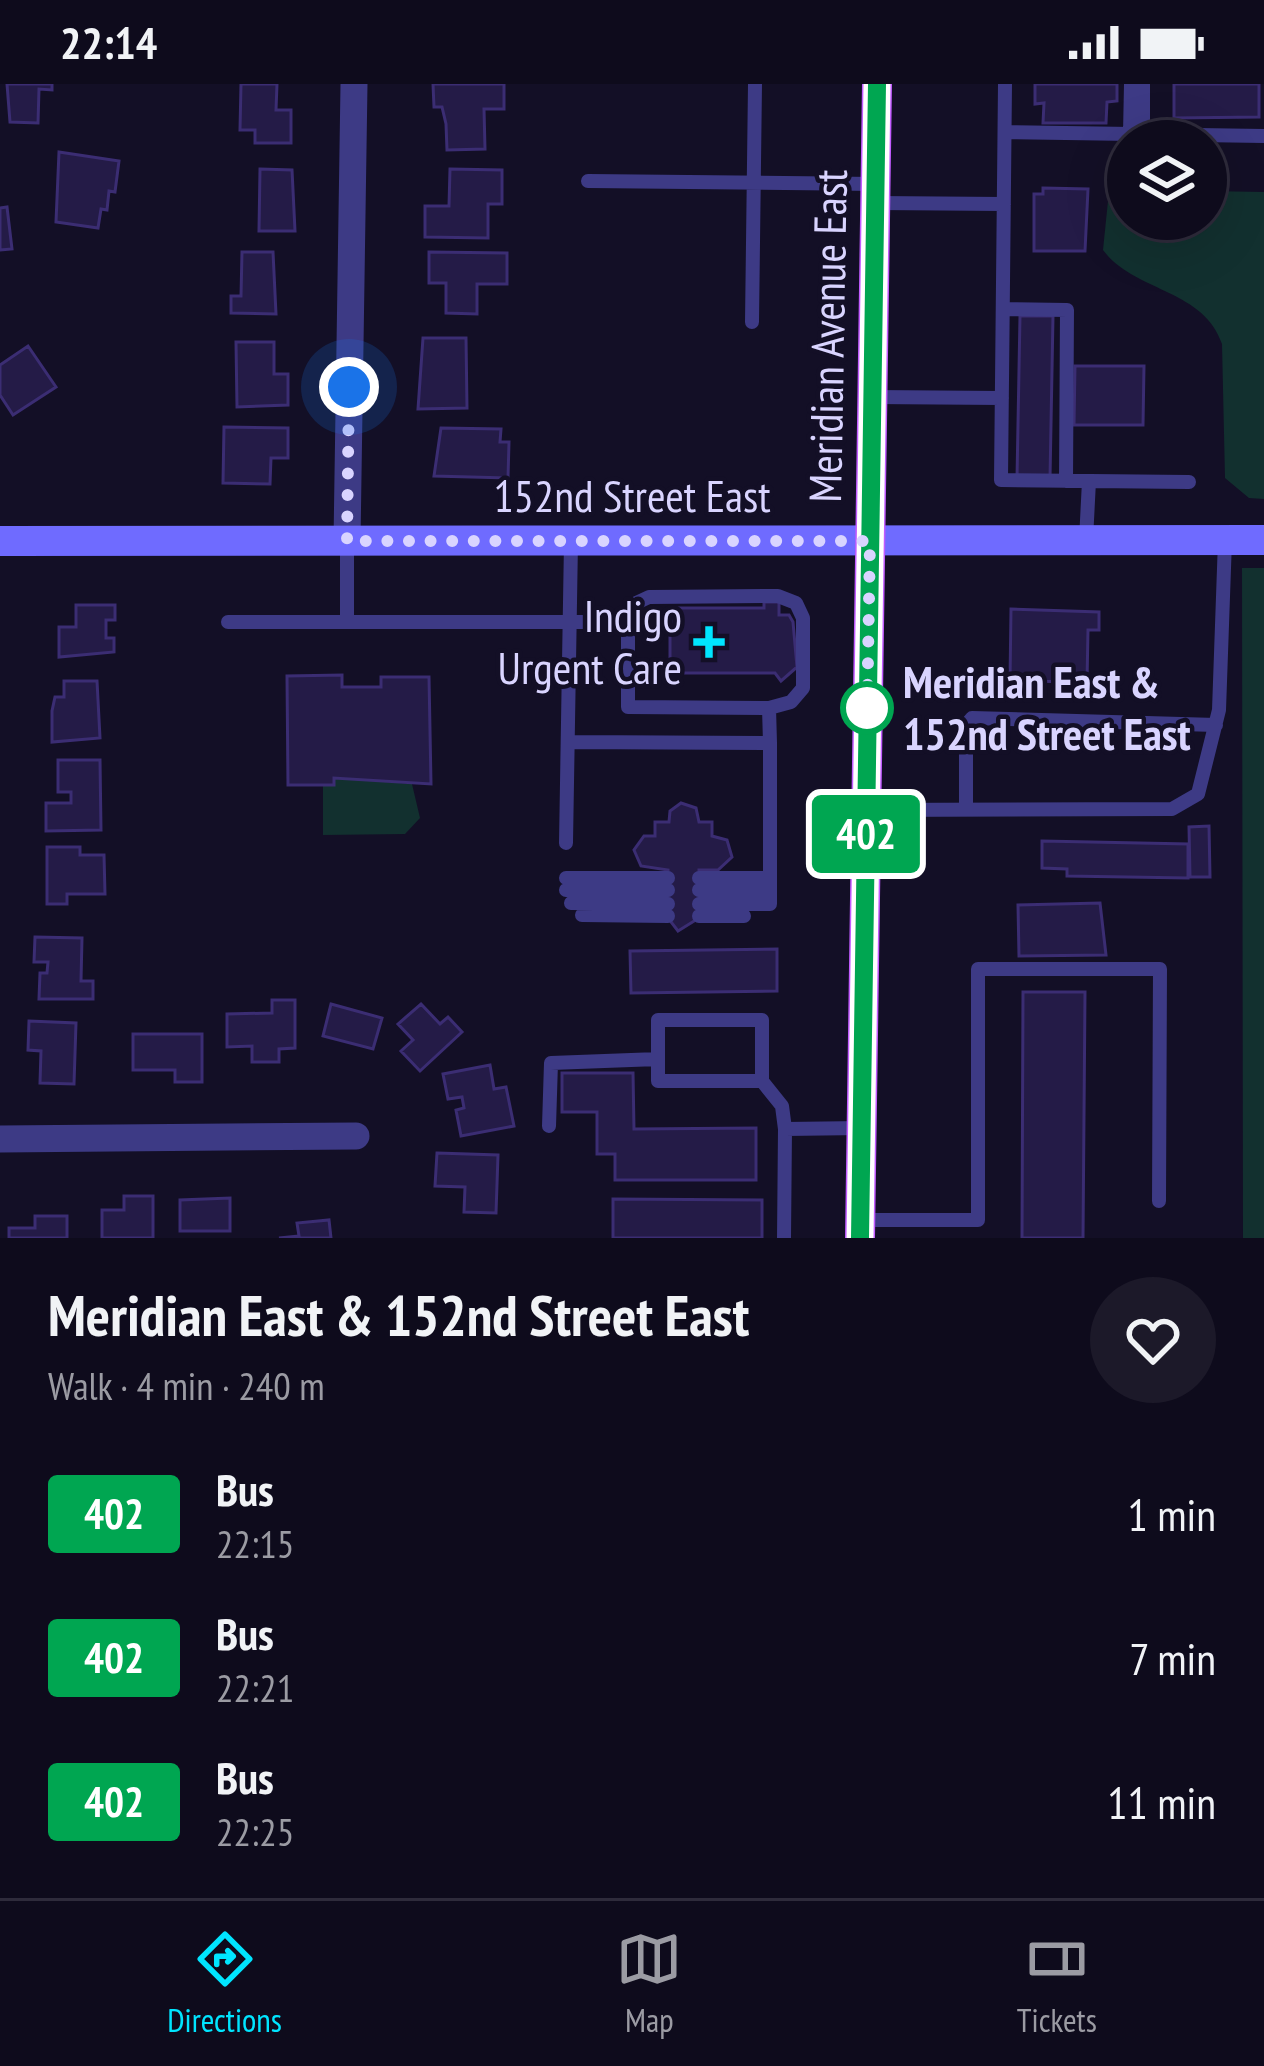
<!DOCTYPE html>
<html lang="en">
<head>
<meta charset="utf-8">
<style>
  :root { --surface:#0e0b1c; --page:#1c1929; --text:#f1f3f6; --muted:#9b9ba3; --line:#2e2b3b; --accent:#00e5ff }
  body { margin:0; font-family:"PT Sans Narrow",sans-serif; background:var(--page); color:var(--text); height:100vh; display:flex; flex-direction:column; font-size:45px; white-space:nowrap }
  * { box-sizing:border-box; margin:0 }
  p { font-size:39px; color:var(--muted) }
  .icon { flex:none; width:66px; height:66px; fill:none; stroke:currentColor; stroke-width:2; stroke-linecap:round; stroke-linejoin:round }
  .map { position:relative; height:1154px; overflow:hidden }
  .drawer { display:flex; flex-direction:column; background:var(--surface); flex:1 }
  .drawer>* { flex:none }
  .badge { padding:0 24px; border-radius:9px; font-size:42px; line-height:78px }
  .buttons { position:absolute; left:1107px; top:36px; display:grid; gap:24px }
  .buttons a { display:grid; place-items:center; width:120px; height:120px; border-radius:50%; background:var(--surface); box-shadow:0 12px 48px #0002,0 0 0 3px var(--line); font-size:60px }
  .you { position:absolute; width:60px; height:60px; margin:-30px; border:9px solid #fff; border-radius:50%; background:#1a73e8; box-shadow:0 0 0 18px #1a73e833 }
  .map>.badge { position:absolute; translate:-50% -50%; box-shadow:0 0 0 6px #fff }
  .round { display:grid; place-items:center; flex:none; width:126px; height:126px; border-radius:63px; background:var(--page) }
  .head { display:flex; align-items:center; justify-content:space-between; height:204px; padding:0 48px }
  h1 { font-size:57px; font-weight:700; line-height:90px }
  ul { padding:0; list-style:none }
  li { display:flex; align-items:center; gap:36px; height:144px; padding:0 48px }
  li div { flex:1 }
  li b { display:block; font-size:45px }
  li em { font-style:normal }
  li .badge { min-width:132px; font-weight:700; text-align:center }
  .status { display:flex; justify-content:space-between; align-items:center; height:84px; padding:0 60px; background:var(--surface); direction:ltr }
  .status svg { height:33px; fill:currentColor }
  .dock { display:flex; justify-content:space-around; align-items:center; height:168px; border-top:3px solid var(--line); background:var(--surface); font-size:33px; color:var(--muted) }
  .dock a { display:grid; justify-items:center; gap:6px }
  .dock .selected { color:var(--accent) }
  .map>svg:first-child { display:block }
  .green { fill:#12302f }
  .building { fill:#241b47; stroke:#3b2d73; stroke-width:3 }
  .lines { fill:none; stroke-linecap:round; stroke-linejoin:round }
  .lane { stroke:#3d3a85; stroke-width:14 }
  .street { stroke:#3d3a85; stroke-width:27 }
  .secondary { stroke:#6f6bff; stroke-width:30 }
  .primary { stroke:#c25bff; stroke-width:30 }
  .line-casing { stroke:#fff; stroke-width:27 }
  .line { stroke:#00a651; stroke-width:18 }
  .walk { stroke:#d9d4ff; stroke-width:12; stroke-dasharray:0 21.6 }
  .poi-dot { fill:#00e5ff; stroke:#130f26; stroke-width:4.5 }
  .stop-dot { fill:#fff; stroke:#00a651; stroke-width:6 }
  .labels { text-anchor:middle; stroke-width:9; stroke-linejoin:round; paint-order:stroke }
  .street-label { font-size:45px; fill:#d9d4ff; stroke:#130f26 }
  .poi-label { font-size:45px; fill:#d9d4ff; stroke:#130f26; text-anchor:end }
  .stop-label { font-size:45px; font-weight:bold; fill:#d9d4ff; stroke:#130f26; text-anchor:start }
</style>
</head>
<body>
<div class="status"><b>22:14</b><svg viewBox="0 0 49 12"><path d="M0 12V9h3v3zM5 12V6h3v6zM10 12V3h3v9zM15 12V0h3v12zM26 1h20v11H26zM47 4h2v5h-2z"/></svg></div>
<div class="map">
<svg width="1264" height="1154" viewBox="0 0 1264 1154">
  <rect width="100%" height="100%" fill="#130f26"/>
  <!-- green -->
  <path class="green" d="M1122,106H1128V135H1206V107L1264,108V415L1249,414L1225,394L1222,260C1204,205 1134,208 1103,166L1108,117Z
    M1242,484H1264V1154H1243Z
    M334,694L412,700L420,734L405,750L323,751V701Z"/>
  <!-- building -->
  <path class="building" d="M7,0H52V6L39,5L38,39L10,38Z
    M241,0H277L276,26H291V59H255V46H240Z
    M433,0H504V25H484L485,65L447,66L446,40L442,23H434Z
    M1035,0H1117V17L1107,18L1106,39H1043L1044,19L1035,20Z
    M1174,0H1259V33L1174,34Z
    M59,68L119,77L115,108L109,107L107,126L101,125L98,144L56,138Z
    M260,85L292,86L295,147H259Z
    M450,85L502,86V120H488V154L425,153V122H449Z
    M1043,104L1088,105L1085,167H1034V110H1043Z
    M7,123L12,165L0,166V124Z
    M242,168H273L276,230L231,229V212H241Z
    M429,168L507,169V200H477V230L446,229V199H429Z
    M1020,232H1053L1050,394H1017Z
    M423,254H466L467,324L418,325Z
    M236,258H274V290H288V321L237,323Z
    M28,262L56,303L13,331L0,311V281Z
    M1075,282H1144L1143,341H1074Z
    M224,343L288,344V374H271L270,400L223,399Z
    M441,344L501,345L500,358H509L508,394L434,392Z
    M764,518H779V531H789L793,538L797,583L781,597L775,589H670V524H764Z
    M76,521H115V536H106V554H114V568L59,573V543H76Z
    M1011,525L1099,528V546H1088L1087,598L1010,597Z
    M342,591V603H381V593H429L431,700L334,694V701H288L287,592Z
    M64,597H97L100,654L52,658V627L55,613H64Z
    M58,676H100L101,746L46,747V719H71V708H58Z
    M681,719L696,724L699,738H712V752L727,756L732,773L718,786H699V834L678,847L668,834V786L641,782L634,766L644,752H655V738H669L670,727Z
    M1209,742L1210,793H1190L1189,743Z
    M1042,757L1188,760V794L1067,792V785L1042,784Z
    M47,763H80V771H104L105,810H67V820H47Z
    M1100,819L1106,871L1019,872L1018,821Z
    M35,853L82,854L81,897H93V915H39L40,889H47L48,878H34Z
    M777,865V907L631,909L630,867Z
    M1023,908H1085L1083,1154H1022Z
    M272,916H295V964L279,965V978H252V962L227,963V930L272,929Z
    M331,920L382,934L373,965L323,952Z
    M421,920L440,940L448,933L462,948L420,987L401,967L413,956L398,940Z
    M29,937L76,939L74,1000L40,999L41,967L28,966Z
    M133,950H202V998H175V986H133Z
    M490,981L494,1005L506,1003L514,1042L461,1052L456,1026L464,1024L462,1013L448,1015L443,990Z
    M562,989H633L634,1045L756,1044V1096H615V1070H597V1028H562Z
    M437,1069L498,1071L496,1129L464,1128L465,1103L435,1102Z
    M124,1112H153V1154H102V1126H124Z
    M230,1114V1147H180V1116Z
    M613,1115L762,1116V1154H613Z
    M35,1132H67V1154H9V1144H35Z
    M329,1136L331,1154H279L299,1152L297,1139Z"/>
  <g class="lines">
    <!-- lane -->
    <path class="lane" d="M1005,0L1001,396L1189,398
      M1005,48L1264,52
      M1130,50L1131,0
      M1143,50V0
      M588,97L876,100
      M877,119L1004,120
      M1003,225L1067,226L1066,397
      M752,238L755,0
      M872,313L1002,314
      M1086,456L1089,397
      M347,459V538
      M228,538H628V623L769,624L770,659
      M628,538L634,520L649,513L778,512L796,519L803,534V604L791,618L769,624
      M568,658L770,659V820H699
      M966,724V641L972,634L1216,641
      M866,726L1172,725L1198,710L1219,626L1225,456
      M566,759L571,458
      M566,794H668
      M699,794H770
      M566,806H668
      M699,806H770
      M571,819L668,820
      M582,831L668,832
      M699,832H744
      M762,997V936H658V997H762L782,1022L785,1045L862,1044
      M549,1042L551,979L658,975
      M860,1136H978V885H1160L1159,1117
      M784,1154L785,1045"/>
    <!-- street -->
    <path class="street" d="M347,457L354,0
      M0,1055L356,1052"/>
    <!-- secondary -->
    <path class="secondary" d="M0,457L1264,456"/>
    <!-- primary -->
    <path class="primary" d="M860,1154L877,0"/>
  </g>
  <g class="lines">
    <!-- line casing -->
    <g class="line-casing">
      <path id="line" d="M860,1154L877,0"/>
    </g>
    <!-- line -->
    <use href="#line" class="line"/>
    <!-- walk -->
    <path class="walk" d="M349,303L347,457H870L867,636V624"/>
  </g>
  <!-- markers -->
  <path class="poi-dot" d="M703 540h12v12h12v12h-12v12h-12v-12h-12v-12h12z"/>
  <circle class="stop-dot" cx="867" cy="624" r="24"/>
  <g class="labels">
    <!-- street labels -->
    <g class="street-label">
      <text transform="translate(828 252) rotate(-89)" y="16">Meridian Avenue East</text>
      <text x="632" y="428">152nd Street East</text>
    </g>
    <!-- poi labels -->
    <g class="poi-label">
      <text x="682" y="548">Indigo<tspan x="682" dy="52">Urgent Care</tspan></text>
    </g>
    <!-- stop labels -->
    <g class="stop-label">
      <text x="903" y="614">Meridian East &amp;<tspan x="903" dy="52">152nd Street East</tspan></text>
    </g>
  </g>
</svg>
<div class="buttons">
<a><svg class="icon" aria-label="layers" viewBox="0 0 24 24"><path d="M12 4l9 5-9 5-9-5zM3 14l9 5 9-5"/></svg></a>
</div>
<div class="you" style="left:349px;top:303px"></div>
<b class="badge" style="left:866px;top:750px;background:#00a651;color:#fff">402</b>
</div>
<section class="drawer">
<div class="head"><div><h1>Meridian East &amp; 152nd Street East</h1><p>Walk · 4 min · 240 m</p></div><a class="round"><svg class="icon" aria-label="heart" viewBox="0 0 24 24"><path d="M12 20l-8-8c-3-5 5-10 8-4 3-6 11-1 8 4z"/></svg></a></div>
<ul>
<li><span class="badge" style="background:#00a651;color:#fff">402</span><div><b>Bus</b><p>22:15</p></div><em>1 min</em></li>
<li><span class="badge" style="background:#00a651;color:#fff">402</span><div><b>Bus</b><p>22:21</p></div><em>7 min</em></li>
<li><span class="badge" style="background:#00a651;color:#fff">402</span><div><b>Bus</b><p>22:25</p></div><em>11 min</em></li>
</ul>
</section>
<nav class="dock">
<a class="selected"><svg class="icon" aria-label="directions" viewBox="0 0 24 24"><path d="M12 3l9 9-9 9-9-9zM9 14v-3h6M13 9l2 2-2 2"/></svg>Directions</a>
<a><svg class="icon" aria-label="map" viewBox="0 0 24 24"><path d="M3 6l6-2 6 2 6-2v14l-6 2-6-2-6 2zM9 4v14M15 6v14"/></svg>Map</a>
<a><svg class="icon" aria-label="tickets" viewBox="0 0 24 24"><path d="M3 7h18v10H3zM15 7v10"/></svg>Tickets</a>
</nav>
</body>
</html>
